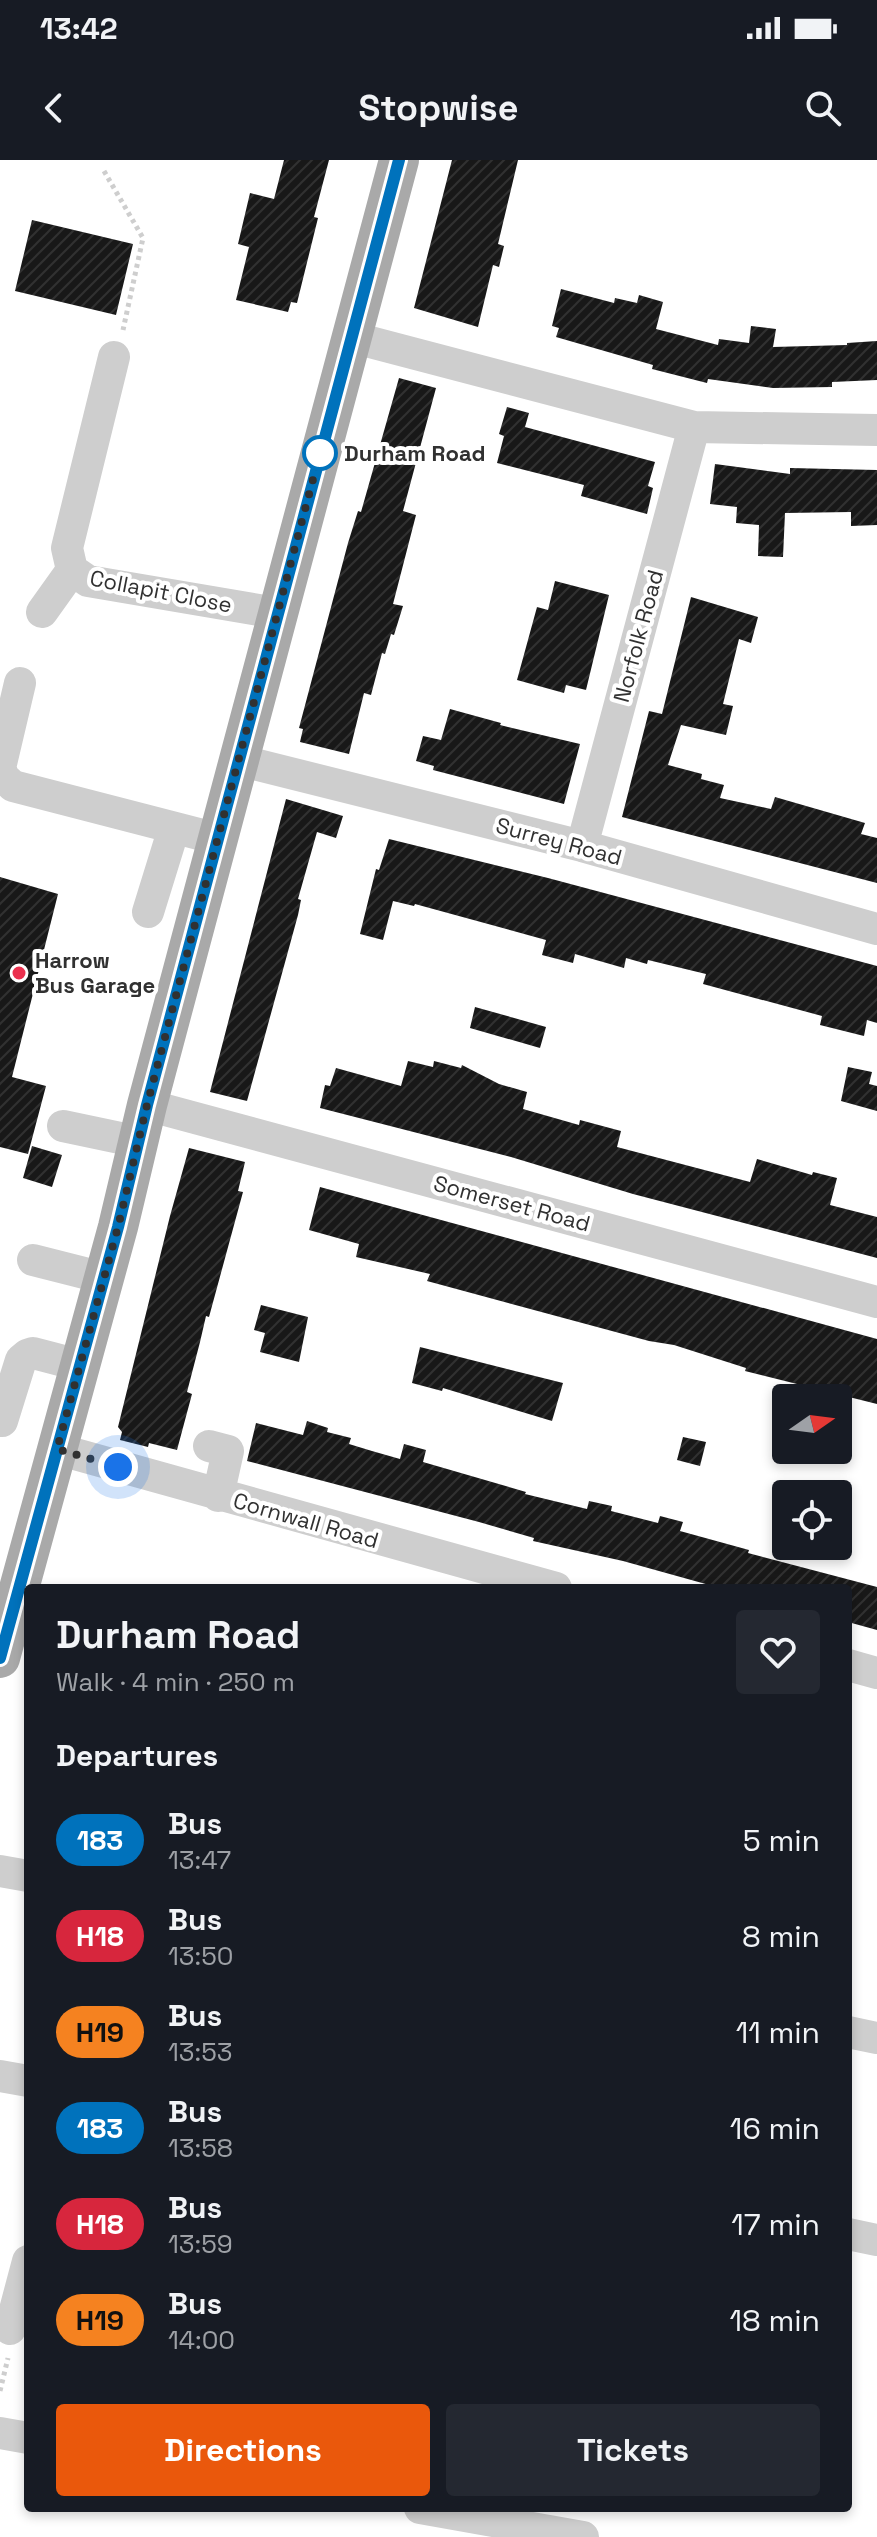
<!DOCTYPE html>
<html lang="en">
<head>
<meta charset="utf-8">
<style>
  :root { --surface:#171b24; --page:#242831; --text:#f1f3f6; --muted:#9ea1a6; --accent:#ea580c }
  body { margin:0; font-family:"Space Grotesk",sans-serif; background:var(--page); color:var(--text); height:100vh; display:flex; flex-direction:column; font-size:30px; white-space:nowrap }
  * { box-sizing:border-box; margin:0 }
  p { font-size:26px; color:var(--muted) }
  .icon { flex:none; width:44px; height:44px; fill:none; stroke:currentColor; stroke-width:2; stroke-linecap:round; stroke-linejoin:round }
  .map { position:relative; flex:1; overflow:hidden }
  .details { position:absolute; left:24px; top:1424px; width:828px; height:928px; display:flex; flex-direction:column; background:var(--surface); border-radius:8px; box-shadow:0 4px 12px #0003 }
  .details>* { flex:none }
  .badge { padding:0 16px; border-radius:26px; font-size:28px; line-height:52px }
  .needle { width:52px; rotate:76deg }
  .tools { position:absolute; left:772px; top:1224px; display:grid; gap:16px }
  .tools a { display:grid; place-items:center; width:80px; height:80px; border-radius:8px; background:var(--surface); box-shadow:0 4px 12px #0003; font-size:40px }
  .you { position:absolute; width:40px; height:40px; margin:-20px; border:6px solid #fff; border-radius:50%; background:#1a73e8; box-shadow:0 0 0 12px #1a73e833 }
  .map>.badge { position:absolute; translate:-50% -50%; box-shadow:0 0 0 4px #fff }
  h2 { padding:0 32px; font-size:30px; line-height:72px }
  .round { display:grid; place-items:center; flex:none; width:84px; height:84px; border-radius:8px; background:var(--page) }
  .summary { display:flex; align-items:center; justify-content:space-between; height:136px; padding:0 32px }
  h1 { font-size:38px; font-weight:800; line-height:60px }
  .button { display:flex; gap:16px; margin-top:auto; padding:16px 32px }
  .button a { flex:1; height:92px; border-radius:8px; background:var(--accent); color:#fff; font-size:32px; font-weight:800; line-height:92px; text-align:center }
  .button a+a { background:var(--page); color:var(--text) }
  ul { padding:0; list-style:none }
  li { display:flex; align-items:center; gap:24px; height:96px; padding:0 32px }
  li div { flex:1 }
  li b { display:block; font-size:30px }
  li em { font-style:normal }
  li .badge { min-width:88px; font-weight:700; text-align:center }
  .status { display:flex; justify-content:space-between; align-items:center; height:56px; padding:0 40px; background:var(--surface); direction:ltr }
  .status svg { height:22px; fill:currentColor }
  header { display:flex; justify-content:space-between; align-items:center; height:104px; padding:0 32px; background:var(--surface); font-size:36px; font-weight:800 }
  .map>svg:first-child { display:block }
  .building { fill:url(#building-hatch) }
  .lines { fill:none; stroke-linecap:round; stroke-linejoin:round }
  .path { stroke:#cecece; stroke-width:5; stroke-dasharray:4 4; stroke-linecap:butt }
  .minor { stroke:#cecece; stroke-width:32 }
  .major { stroke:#a9a9a9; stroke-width:40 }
  .line-casing { stroke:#fff; stroke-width:18 }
  .line { stroke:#0072bc; stroke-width:12 }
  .walk { stroke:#313131; stroke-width:8; stroke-dasharray:0 14.4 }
  .stop-dot { fill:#fff; stroke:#0072bc; stroke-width:4 }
  .poi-dot { fill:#eb304e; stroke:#fff; stroke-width:3 }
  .labels { text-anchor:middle; stroke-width:8; stroke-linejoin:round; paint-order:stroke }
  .stop-label { font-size:22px; font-weight:bold; fill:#313131; stroke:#fff; text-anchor:start }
  .street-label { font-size:22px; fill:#313131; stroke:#fff }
  .poi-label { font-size:22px; font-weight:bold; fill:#313131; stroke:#fff; text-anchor:start }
</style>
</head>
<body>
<div class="status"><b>13:42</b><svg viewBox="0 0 49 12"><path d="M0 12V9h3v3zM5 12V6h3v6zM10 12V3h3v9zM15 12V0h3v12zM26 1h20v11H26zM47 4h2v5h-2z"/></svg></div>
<header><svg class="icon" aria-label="back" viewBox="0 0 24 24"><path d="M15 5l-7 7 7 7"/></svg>Stopwise<svg class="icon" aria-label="search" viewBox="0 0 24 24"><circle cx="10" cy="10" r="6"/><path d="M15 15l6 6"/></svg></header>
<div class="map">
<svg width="877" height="2377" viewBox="0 0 877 2377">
  <defs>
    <pattern id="building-hatch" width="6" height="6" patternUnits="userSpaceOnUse" patternTransform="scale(2)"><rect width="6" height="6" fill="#181818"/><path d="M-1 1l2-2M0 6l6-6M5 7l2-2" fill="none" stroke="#313131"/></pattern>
  </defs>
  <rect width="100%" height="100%" fill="#fff"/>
  <!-- building -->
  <path class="building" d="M284,0H329L314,57L318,58L297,143L291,142L288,152L236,140L249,87L238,84L250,33L274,39Z
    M452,0H518L498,84L504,86L499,107L493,105L478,167L414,148Z
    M32,60L133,84L116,155L15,131Z
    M561,129L614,143L615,138L637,143L639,135L663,142L656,169L718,185L719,179L749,183L751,166L776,169L773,187L847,185V183L877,181V220L832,222V227L773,228L708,219L707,223L652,209L653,205L556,177L559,168L552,166Z
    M399,218L436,228L403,351L416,355L393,444L403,446L394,475L391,474L385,494L382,493L371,535L364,533L349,594L300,582L303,569L299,568L348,383L358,351L361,352Z
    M507,247L529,253L525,267L655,302L648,326L653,328L647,354L581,336L584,325L497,303L504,276L499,274Z
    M715,304L790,314V308L877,310V365L851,366V352L785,353L783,397L758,396L759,365L736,363L737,347L710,344Z
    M555,421L609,435L586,530L566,525L564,533L517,520L537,447L548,450Z
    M691,437L758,457L751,483L739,479L723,544L733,546L726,575L681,565L668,605L702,614L701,619L724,625L720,638L771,649L775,637L865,663L861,674L877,678V723L622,657L649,551L662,554Z
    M450,549L501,563L500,565L580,584L564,644L433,610L434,606L416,601L423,576L441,580Z
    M286,639L343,656L336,678L317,672L298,739L301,740L298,755L247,941L210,932Z
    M389,679L548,718L877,806V863L867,860L864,876L820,865L822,856L703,824L706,814L648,800L647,804L626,798L624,808L575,794L573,803L542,795L546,780L415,744L414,746L393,741L383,780L360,774L376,709L379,710Z
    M0,717L58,734L12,917L46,926L28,994L0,987Z
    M475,847L546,867L540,888L470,868Z
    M408,901L433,907L434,901L461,908L462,905L499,924L527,932L523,949L579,965L580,960L621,971L617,987L750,1022L757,999L812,1015L813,1012L837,1018L830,1045L877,1057V1098L633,1034L511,997L320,948L325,925L330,926L336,908L401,926Z
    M848,907L872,912L869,924L877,926V951L841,941Z
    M32,986L62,995L52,1027L23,1018Z
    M189,988L245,1002L238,1031L243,1032L209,1157L206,1156L200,1182L187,1232L192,1234L177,1290L149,1283L148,1287L120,1280L122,1272L118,1267L170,1056Z
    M320,1027L877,1179V1244L745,1211L746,1208L674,1185L649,1181L427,1121L430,1114L356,1097L359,1084L309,1070Z
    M261,1145L308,1157L299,1202L260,1192L265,1173L254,1170Z
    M420,1187L563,1223L552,1261L443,1228L442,1231L412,1223Z
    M307,1261L328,1268L327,1272L351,1278L349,1284L372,1291L400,1299L404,1284L426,1290L423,1302L526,1332L525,1334L587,1349L589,1341L612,1346L611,1351L658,1363L660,1356L683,1362L680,1371L749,1390L748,1393L877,1427V1470L848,1462V1428H720L623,1401L533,1381L534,1378L479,1362L247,1301L256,1263L303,1275Z
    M683,1277L706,1282L700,1306L677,1300Z"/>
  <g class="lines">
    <!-- path -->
    <path class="path" d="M104,11L143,78L123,170
      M0,2231L8,2198"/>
    <!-- minor -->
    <path class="minor" d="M351,177L694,267L877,270
      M114,197L67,388L72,410L88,421L277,453
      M42,452L72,410
      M20,523L0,608L4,618L13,626L218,679
      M238,600L582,686L877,769
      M582,686L694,267
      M148,752L174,668
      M147,945L877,1142
      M63,966L139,982
      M33,1100L104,1118
      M2,1261L21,1200L27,1195L33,1193L79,1205
      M209,1286L228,1291L218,1336
      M57,1289L556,1428
      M848,1505L877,1513
      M0,1711L28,1716
      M848,1872L877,1878
      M0,1916L28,1921
      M848,2074L877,2080
      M10,2169L28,2101
      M0,2273L28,2278
      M420,2348L583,2377"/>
    <!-- major -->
    <path class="major" d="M0,1498L118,1067L147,945L399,0"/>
  </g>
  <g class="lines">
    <!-- line casing -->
    <g class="line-casing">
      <path id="line" d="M0,1498L118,1067L147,945L399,0"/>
    </g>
    <!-- line -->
    <use href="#line" class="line"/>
    <!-- walk -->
    <path class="walk" d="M118,1307L57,1289L118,1067L147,945L320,293"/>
  </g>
  <!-- markers -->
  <circle class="stop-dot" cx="320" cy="293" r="16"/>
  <circle class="poi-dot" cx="19" cy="813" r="8"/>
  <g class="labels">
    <!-- stop labels -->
    <g class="stop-label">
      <text x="344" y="301">Durham Road</text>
    </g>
    <!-- street labels -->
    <g class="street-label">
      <text transform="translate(161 431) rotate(11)" y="8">Collapit Close</text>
      <text transform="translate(638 476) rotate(-75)" y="8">Norfolk Road</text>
      <text transform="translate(559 681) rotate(15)" y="8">Surrey Road</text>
      <text transform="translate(512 1043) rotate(15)" y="8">Somerset Road</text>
      <text transform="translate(306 1360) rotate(16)" y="8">Cornwall Road</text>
    </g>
    <!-- poi labels -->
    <g class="poi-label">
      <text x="35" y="808">Harrow<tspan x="35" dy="25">Bus Garage</tspan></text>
    </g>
  </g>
</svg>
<div class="tools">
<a><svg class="needle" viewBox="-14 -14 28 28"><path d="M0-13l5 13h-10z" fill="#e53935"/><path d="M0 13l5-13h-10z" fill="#9ea1a6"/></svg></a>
<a><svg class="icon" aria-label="locate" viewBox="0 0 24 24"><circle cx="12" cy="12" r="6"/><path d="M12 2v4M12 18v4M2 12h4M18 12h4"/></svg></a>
</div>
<div class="you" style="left:118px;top:1307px"></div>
<section class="details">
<div class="summary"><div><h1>Durham Road</h1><p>Walk · 4 min · 250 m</p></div><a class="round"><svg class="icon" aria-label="heart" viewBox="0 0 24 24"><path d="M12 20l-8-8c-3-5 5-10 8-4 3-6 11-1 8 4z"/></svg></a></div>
<h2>Departures</h2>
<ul>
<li><span class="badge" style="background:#0072bc;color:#fff">183</span><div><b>Bus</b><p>13:47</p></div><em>5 min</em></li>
<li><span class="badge" style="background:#d7263d;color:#fff">H18</span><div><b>Bus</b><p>13:50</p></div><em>8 min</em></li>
<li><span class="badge" style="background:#f58220;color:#111">H19</span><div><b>Bus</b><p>13:53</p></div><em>11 min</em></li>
<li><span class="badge" style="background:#0072bc;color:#fff">183</span><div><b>Bus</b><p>13:58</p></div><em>16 min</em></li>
<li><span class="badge" style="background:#d7263d;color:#fff">H18</span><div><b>Bus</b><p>13:59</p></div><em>17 min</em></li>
<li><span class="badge" style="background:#f58220;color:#111">H19</span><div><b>Bus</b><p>14:00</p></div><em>18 min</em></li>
</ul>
<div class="button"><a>Directions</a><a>Tickets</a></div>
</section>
</div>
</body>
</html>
